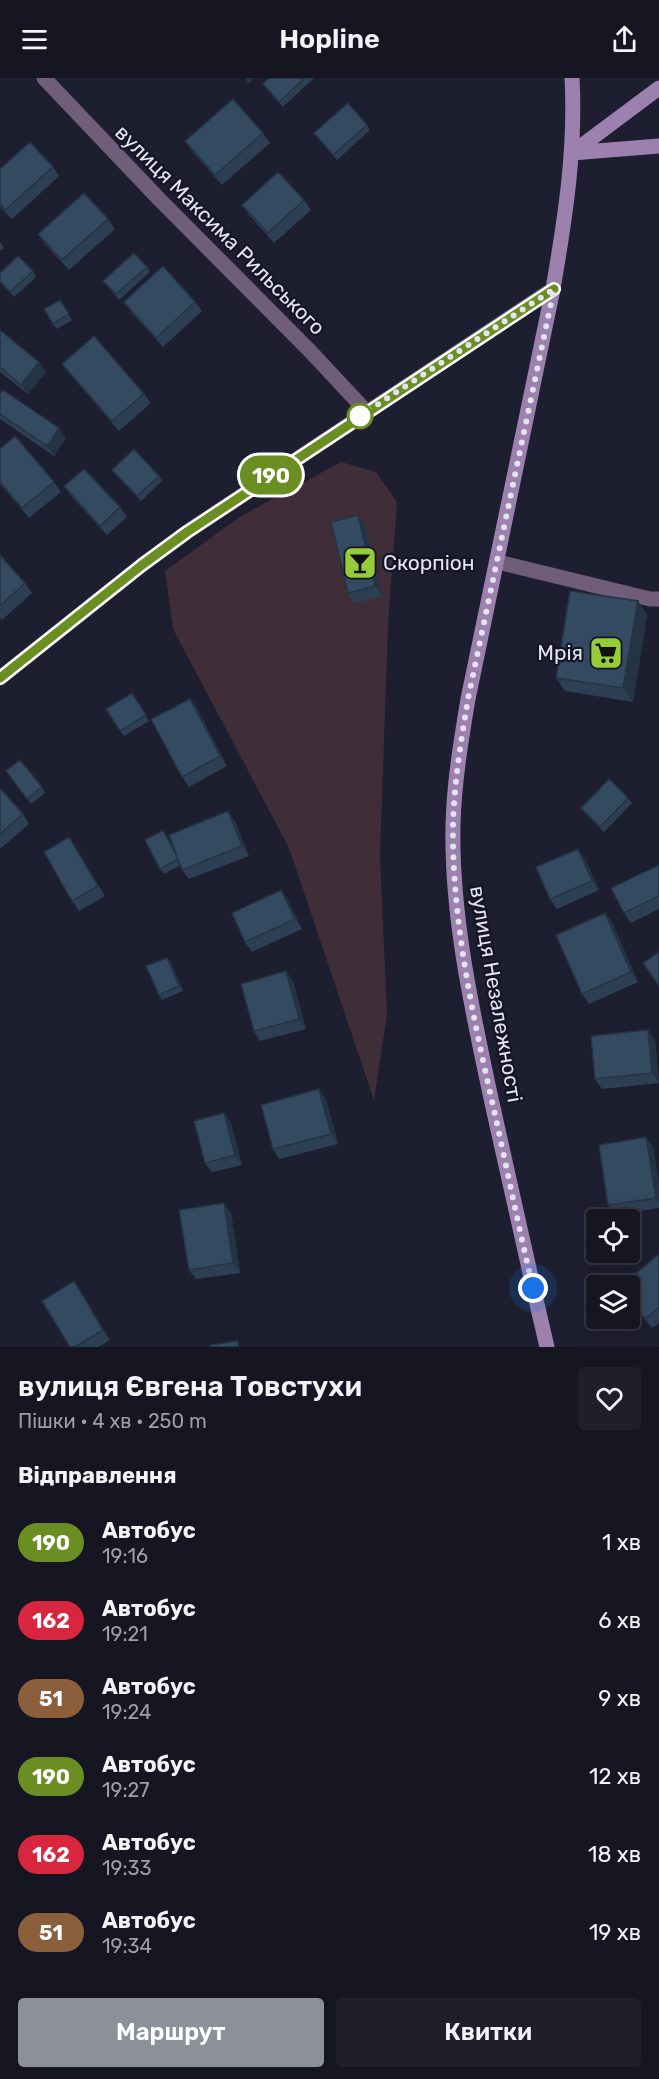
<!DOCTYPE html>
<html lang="uk">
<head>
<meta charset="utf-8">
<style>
  :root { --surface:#161623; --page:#1f1f2b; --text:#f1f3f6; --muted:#9e9fa6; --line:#353541; --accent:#8c9099 }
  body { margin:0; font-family:Rubik,sans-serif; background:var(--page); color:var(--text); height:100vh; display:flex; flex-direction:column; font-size:22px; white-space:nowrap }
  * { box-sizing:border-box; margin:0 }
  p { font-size:20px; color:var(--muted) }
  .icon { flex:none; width:33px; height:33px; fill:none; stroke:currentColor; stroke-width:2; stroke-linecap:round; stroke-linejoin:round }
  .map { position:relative; height:1269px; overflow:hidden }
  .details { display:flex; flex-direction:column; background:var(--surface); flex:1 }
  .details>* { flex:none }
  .badge { padding:0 12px; border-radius:20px; font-size:21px; line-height:39px }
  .buttons { position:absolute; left:586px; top:1131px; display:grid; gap:12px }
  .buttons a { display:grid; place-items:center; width:54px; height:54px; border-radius:6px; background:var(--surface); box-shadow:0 6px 24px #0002,0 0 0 2px var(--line); font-size:30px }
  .you { position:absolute; width:30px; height:30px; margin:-15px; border:4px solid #fff; border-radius:50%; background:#1a73e8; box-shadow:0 0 0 9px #1a73e833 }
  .map>.badge { position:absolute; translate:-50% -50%; box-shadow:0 0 0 3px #fff }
  h2 { padding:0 18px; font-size:22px; line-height:54px }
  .round { display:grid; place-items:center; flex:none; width:63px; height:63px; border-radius:6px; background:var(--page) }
  .headline { display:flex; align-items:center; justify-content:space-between; height:102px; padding:0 18px }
  h1 { font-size:28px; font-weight:600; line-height:45px }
  .button { display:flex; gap:12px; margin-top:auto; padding:12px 18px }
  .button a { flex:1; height:69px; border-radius:6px; background:var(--accent); color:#fff; font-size:24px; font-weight:600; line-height:69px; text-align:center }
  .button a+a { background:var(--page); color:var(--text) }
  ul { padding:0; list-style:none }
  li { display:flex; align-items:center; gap:18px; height:78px; padding:0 18px }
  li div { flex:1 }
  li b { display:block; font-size:22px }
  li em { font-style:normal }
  li .badge { min-width:66px; font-weight:700; text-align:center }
  header { display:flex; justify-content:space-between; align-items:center; height:78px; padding:0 18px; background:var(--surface); font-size:27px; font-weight:600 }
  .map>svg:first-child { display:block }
  .green { fill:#3f2d37 }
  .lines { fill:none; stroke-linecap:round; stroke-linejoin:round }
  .street { stroke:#6f5d7a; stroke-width:15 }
  .secondary { stroke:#9c80ae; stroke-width:15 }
  .wall { fill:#2d4053 }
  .shaded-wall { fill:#243444 }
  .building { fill:#344a61; stroke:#243444; stroke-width:1.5 }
  .line-casing { stroke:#fff; stroke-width:14 }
  .line { stroke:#6b8e23; stroke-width:9 }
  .walk { stroke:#e3e4f0; stroke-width:6; stroke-dasharray:0 10.8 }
  .stop-dot { fill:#fff; stroke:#6b8e23; stroke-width:3 }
  .labels { text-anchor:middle; stroke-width:4.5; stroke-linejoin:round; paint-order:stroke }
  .street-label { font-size:21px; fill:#e3e4f0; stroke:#141525 }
  .poi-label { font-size:21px; fill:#e3e4f0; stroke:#141525; text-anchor:start }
</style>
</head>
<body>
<header><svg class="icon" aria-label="menu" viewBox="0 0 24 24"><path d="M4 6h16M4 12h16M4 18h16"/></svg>Hopline<svg class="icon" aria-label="share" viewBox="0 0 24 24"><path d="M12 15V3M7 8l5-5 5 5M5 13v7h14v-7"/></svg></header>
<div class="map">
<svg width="659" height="1269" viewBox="0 0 659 1269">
  <rect width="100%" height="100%" fill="#1d1e2f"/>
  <!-- green -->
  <path class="green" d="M341,384L376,394L397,424L388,547L380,777L387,937L374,1022L289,770L173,551L165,493L241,438Z"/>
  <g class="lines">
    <!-- street -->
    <path class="street" d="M44,0L159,121L310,273L366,333
      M498,484L650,521H659
      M0,600L142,487L187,454L553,211"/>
    <!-- secondary -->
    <path class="secondary" d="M572,75L659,10
      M572,75L659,68
      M547,1269C528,1188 510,1107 492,1025C473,936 451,839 453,747C454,705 461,663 468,621L553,211C565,141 576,71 572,0"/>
  </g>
  <!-- wall -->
  <path class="wall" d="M269,0H314L283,29L263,6Z
    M367,47L370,52L337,82L314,55Z
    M263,55L270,65L222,107L192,73L185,63Z
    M53,89L59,98L12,141L0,129V91Z
    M304,122L311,132L274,165L249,137L242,127Z
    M108,141L115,151L69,192L45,166L38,156Z
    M0,164L4,170L0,173Z
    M147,189L150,194L119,222L103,203Z
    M33,193L36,199L14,219L0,204V195Z
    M124,224H195L202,233L163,269L131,234Z
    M63,227L72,242L57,251L53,246Z
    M0,252L46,294L28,316L0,294Z
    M62,286L144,316L151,325L119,353L69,295Z
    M0,316L66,360L54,378L0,341Z
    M0,371L54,404L61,414L29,440L0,406Z
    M112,392L159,398L162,403L141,423Z
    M64,408L120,429L127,439L107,457L71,418Z
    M365,447L382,518L355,525L348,515Z
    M0,477L25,505L32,515L2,542L0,540Z
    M638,523L647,537L633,624L565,613L556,600Z
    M136,620L149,643L124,658L120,653Z
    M197,630L227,688L189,709L182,699Z
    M6,693L42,709L45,715L31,726Z
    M0,710L23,736L29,746L0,771Z
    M628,720L632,725L604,754L585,735L581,730Z
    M235,743L249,778L189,801L182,792L181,787L164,796L160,791L167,758L176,776Z
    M69,759L105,818L79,833L72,823Z
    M585,781L599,812L557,831L550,821Z
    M659,787V831L631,845L624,835Z
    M281,812L288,822L302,851L252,874L245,864Z
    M612,844L638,904L589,926L582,916Z
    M167,880L171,885L183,913L162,922L159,917Z
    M286,893L293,903L306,951L260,963L254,953Z
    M648,952L655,962L659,1005L602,1011L595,1001Z
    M326,1021L338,1066L279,1081L273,1071Z
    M224,1035L231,1045L242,1087L212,1094L205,1085Z
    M653,1069L659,1106V1130L615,1137L608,1127Z
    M231,1135L240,1195L196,1201L189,1192Z
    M659,1176V1245L652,1250L630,1224V1208Z
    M74,1203L110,1262L98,1269H70Z"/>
  <!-- shaded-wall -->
  <path class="shaded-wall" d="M246,0H254L249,6L245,1Z
    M39,284L46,294L28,316L21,307Z
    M59,350L66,360L54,378L47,368Z
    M358,437L365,447L382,518L375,508Z
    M638,523L647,537L633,624L623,610Z
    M190,621L197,630L227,688L220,678Z
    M228,733L235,743L249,778L242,768Z
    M69,759L76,769L105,818L98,808Z
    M578,771L585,781L599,812L592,803Z
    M281,812L288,822L302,851L295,841Z
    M605,835L612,844L638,904L631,894Z
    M167,880L171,885L183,913L179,908Z
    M286,893L293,903L306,951L299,941Z
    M648,952L655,962L659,1005L652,995Z
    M319,1011L326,1021L338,1066L331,1056Z
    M224,1035L231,1045L242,1087L235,1077Z
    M646,1059L653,1069L659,1106V1125L656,1120Z
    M224,1125L231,1135L240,1195L233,1185Z
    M74,1203L81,1213L110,1262L103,1252Z"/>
  <!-- building -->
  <path class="building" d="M269,0H305L279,24L263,6Z
    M233,21L263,55L215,97L185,63Z
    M348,25L367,47L333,77L314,55Z
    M30,64L53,89L5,132L0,126V91Z
    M278,94L304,122L268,155L242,127Z
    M84,115L108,141L62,182L38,156Z
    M134,175L147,189L116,216L103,203Z
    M18,178L33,193L10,214L0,203V195Z
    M163,188L195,224L156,260L124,224Z
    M60,222L69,236L53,246L44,231Z
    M0,252L39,284L21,307L0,289Z
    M94,258L144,316L112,343L62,286Z
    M3,312L59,350L47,368L0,336V316Z
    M15,358L54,404L22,430L0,404V371Z
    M134,371L159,398L137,418L112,392Z
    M84,391L120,429L100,448L64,408Z
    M358,437L375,508L348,515L331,444Z
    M0,477L25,505L0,528Z
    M570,513L638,523L623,610L556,600Z
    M132,615L146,637L120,653L106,631Z
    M190,621L220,678L182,699L151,641Z
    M20,682L42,709L27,721L6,693Z
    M609,701L628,720L600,749L581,730Z
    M0,710L23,736L0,756Z
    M228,733L242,768L182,792L169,757Z
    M163,752L178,781L160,791L145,762Z
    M69,759L98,808L72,823L44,774Z
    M578,771L592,803L550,821L536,789Z
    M659,787V818L624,835L611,810Z
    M281,812L295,841L245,864L232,835Z
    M605,835L631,894L582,916L556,857Z
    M659,874V908L643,885Z
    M167,880L179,908L159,917L146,888Z
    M286,893L299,941L254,953L241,906Z
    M648,952L652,995L595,1001L591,958Z
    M319,1011L331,1056L273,1071L261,1027Z
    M224,1035L235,1077L205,1085L194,1043Z
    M646,1059L656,1120L608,1127L599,1067Z
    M224,1125L233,1185L189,1192L179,1132Z
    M659,1176V1229L645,1241L630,1222V1208H621Z
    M74,1203L103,1252L75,1269H70L42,1223Z
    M238,1263L239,1269H210V1267Z"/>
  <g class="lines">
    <!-- line casing -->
    <g class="line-casing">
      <path id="line" d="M0,600L142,487L187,454L554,211"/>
    </g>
    <!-- line -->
    <use href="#line" class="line"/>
    <!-- walk -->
    <path class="walk" d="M360,338L554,211L468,621C461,663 454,705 453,748C452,843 473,939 494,1032C507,1091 519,1151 533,1210"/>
  </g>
  <!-- icons -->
  <defs>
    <g id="bar-square" transform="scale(1.725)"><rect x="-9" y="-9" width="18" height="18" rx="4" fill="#97cc39" stroke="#141525"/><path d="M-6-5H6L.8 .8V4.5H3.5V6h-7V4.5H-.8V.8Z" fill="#111"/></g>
    <g id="supermarket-square" transform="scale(1.725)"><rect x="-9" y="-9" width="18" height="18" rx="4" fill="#97cc39" stroke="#141525"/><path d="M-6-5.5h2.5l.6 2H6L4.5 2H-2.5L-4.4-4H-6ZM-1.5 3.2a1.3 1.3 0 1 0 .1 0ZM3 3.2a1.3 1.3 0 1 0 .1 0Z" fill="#111"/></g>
  </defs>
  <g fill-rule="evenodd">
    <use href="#bar-square" x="360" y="485"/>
    <use href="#supermarket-square" x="606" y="575"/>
  </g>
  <!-- markers -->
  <circle class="stop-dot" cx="360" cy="338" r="12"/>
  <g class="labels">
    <!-- street labels -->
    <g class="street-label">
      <text transform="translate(220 152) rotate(45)" y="7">вулиця Максима Рильського</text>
      <text transform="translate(496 916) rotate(80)" y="7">вулиця Незалежності</text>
    </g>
    <!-- poi labels -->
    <g class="poi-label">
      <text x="383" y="492">Скорпіон</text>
      <text x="583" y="582" text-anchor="end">Мрія</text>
    </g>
  </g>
</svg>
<div class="buttons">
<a><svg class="icon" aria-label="locate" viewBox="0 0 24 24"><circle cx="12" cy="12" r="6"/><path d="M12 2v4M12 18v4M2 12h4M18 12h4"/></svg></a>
<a><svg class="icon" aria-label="layers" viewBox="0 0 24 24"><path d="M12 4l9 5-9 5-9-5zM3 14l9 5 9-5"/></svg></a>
</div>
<div class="you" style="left:533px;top:1210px"></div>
<b class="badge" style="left:271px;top:397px;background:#6b8e23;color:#fff">190</b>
</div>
<section class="details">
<div class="headline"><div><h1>вулиця Євгена Товстухи</h1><p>Пішки · 4 хв · 250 m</p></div><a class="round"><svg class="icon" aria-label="heart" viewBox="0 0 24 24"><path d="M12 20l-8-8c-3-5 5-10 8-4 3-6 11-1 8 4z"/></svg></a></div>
<h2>Відправлення</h2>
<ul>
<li><span class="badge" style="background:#6b8e23;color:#fff">190</span><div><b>Автобус</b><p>19:16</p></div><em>1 хв</em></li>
<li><span class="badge" style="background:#d7263d;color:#fff">162</span><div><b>Автобус</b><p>19:21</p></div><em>6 хв</em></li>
<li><span class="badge" style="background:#8b5e3c;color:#fff">51</span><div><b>Автобус</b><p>19:24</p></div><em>9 хв</em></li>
<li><span class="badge" style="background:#6b8e23;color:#fff">190</span><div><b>Автобус</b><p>19:27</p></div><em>12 хв</em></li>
<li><span class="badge" style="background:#d7263d;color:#fff">162</span><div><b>Автобус</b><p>19:33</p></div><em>18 хв</em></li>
<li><span class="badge" style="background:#8b5e3c;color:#fff">51</span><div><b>Автобус</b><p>19:34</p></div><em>19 хв</em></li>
</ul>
<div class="button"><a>Маршрут</a><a>Квитки</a></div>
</section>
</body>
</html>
